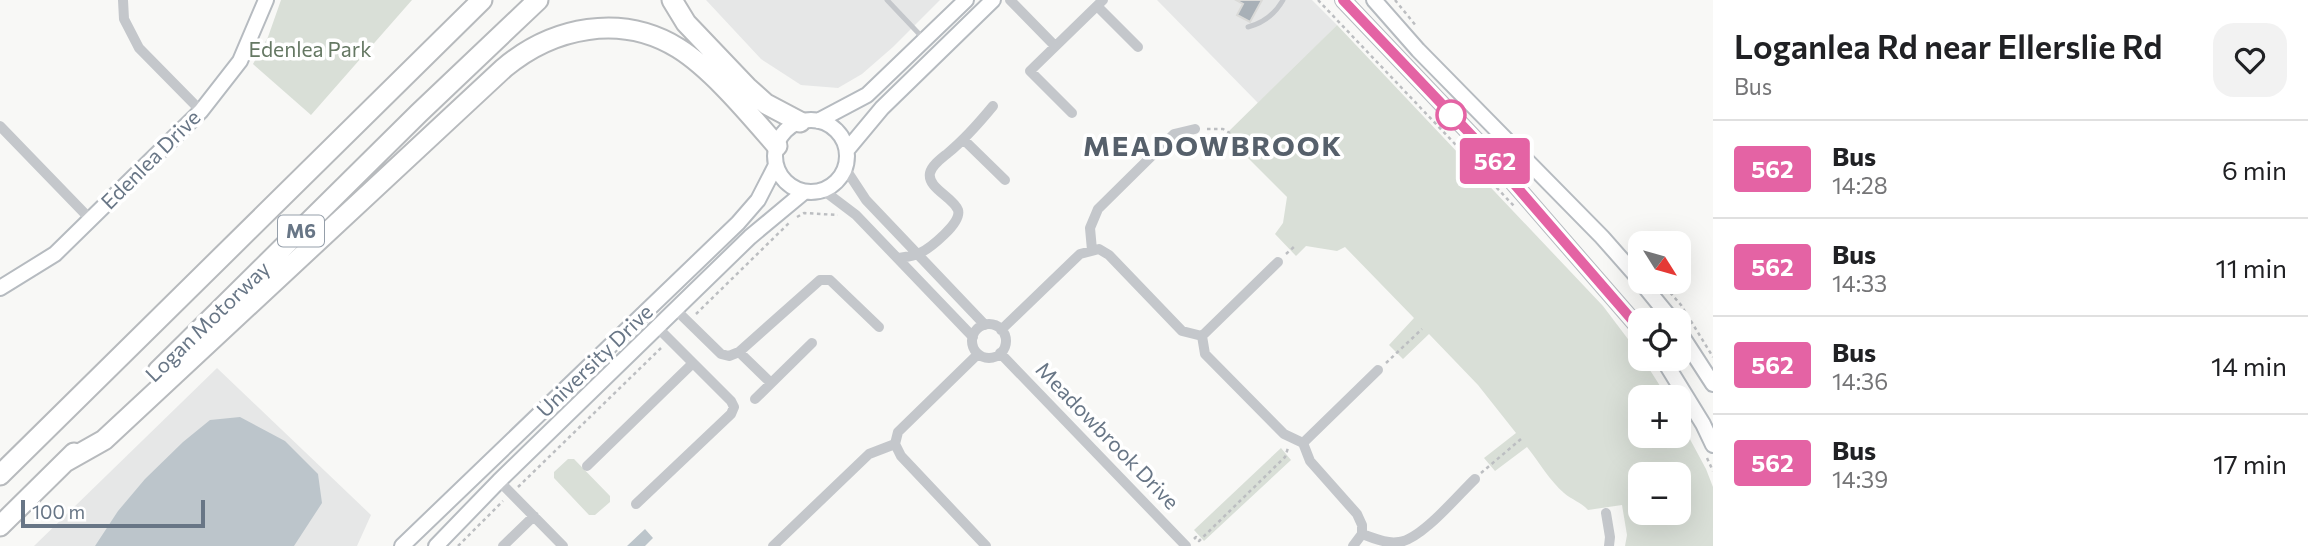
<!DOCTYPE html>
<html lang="en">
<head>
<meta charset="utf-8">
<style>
  :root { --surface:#fff; --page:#f2f2f2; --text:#202124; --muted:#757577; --line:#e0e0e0 }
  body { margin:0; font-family:Commissioner,sans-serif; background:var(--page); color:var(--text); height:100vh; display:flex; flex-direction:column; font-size:26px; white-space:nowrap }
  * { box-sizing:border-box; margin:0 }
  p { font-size:23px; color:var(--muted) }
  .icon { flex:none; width:38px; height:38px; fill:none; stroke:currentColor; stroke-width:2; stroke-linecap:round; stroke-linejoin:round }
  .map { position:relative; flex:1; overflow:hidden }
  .drawer { display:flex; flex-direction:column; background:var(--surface); width:595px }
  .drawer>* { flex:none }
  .badge { padding:0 14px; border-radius:5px; font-size:24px; line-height:46px }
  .needle { width:46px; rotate:127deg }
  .controls { position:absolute; left:1628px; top:231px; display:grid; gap:14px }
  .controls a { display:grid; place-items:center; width:63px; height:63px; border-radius:14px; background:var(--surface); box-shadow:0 7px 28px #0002; font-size:35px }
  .scale { position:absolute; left:21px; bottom:18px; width:184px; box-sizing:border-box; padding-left:7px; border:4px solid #687686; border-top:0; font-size:19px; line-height:24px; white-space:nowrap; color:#687686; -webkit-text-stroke:5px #fff; paint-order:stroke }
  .map>.badge { position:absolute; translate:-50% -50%; box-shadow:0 0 0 4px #fff }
  .round { display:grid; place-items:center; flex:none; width:74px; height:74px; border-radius:21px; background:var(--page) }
  .headline { display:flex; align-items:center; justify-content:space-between; height:119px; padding:0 21px }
  h1 { font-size:33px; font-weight:600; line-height:52px }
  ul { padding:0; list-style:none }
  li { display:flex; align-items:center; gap:21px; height:98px; padding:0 21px; border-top:2px solid var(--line) }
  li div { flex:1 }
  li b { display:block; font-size:26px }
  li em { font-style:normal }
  li .badge { min-width:77px; font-weight:700; text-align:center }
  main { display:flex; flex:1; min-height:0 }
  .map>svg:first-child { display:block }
  .built { fill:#e6e7e7 }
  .green { fill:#d9dfd7; fill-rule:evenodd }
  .water { fill:#bcc5cb }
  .building { fill:#a8b0b7; stroke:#dadad8; stroke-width:2 }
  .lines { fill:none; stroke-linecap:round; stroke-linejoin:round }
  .secondary-casing { stroke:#b6bbc0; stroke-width:18 }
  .highway-casing { stroke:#b7babd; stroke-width:23 }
  .path { stroke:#bcbec1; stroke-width:2.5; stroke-dasharray:3.5 3.5; stroke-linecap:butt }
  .lane { stroke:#c4c7cb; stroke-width:5 }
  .street { stroke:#c4c7cb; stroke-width:10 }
  .secondary { stroke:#fff; stroke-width:14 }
  .highway { stroke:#fff; stroke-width:19 }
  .line-casing { stroke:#fff; stroke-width:16 }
  .line { stroke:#e463a4; stroke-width:10 }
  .stop-dot { fill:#fff; stroke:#e463a4; stroke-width:3.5 }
  .labels { text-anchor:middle; stroke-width:7; stroke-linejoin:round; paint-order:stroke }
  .shield { fill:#fff; stroke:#959faa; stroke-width:2 }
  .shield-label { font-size:19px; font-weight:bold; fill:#687686 }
  .park-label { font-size:21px; fill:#657863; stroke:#fff }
  .street-label { font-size:21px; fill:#687686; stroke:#fff }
  .district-label { font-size:28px; font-weight:bold; letter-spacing:2px; fill:#56606b; stroke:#fff }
</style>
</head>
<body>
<main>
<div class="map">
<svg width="1713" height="546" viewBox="0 0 1713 546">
  <rect width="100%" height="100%" fill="#f8f8f6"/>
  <!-- built -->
  <path class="built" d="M706,0H940L893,47L862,74L838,88L801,85L761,59Z
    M1157,0H1312L1337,25L1258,103Z
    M217,368L371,515L357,546H34Z"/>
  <!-- green -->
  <path class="green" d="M281,0H412L311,115L253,64L268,37Z
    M1337,25L1603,306L1640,355V359H1643L1667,397H1640V436H1678V417L1706,469L1713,487V546H1625L1627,535L1622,505L1588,510C1581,502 1572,500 1564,493C1550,481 1539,462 1527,447L1495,471L1484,458L1516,433L1478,385L1429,334L1403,359L1389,345L1414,318L1345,247L1337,251L1306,246L1296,256L1275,234L1283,223L1287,197L1225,135ZM1678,474V513H1640V474Z
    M1281,448L1291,460L1204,541L1194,530Z
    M568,459H574L610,496V502L595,515H589L554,478V472Z"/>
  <!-- water -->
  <path class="water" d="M240,417L285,441L318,474L322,503L294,546H95L118,511L145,479L183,442L210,420Z
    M645,529L653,538L645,546H627Z"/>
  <!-- building -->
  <path class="building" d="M1236,0H1262L1250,22L1237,15L1243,4Z"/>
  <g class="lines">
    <!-- secondary casing -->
    <g class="secondary-casing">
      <path id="secondary" d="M1343,0L1476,140L1640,329
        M1374,0L1418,50L1602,237L1640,280
        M775 156a36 36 0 1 1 72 0a36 36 0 1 1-72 0Z
        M818,121L867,95L966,0
        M847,150L882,108L993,0
        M1641,282L1672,320
        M0,288L55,254L201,111L240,61L266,0
        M1678,330L1713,384
        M1663,359L1703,424L1713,445
        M402,546L738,223L758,200L776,165
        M436,546L499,481L750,237L804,192"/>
    </g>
    <!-- highway casing -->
    <g class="highway-casing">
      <path id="highway" d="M672,0L686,23L747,87L766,104L800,122
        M158,371L419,113L538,0
        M65,462L104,440L504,68C553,27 621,13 678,48C712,69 750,115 777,146
        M0,475L482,0
        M0,526L74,453"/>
    </g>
    <!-- path -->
    <path class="path" d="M1318,0L1514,206
      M1395,0L1417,27
      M1207,129H1223L1230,133
      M797,217L804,213L838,215
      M1286,254L1296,245
      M1661,282L1681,305L1713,357
      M696,314L789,223
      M1386,363L1422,329
      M1707,458L1713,471
      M1481,473L1521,439
      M518,487L661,348
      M1194,539L1196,537L1199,541L1285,457L1288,448
      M458,546L503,501"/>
    <!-- lane -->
    <path class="lane" d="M887,0L923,38
      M1248,27C1264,23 1275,14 1283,0"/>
    <!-- street -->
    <path class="street" d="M123,0L124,19L139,48L201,111
      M1010,0L1055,46
      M1097,6L1138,47
      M1072,113L1030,71L1103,0
      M0,126L91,220
      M964,140L1005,180
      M845,168L866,200L985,325
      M823,190L856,215L973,337
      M1092,250L1090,228L1098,209L1174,134L1195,129
      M899,258C906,257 914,256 920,253C930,248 962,223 958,210C953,197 927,188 930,173C932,165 942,158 948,153C965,139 979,123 993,106
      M676,310L721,354L729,356L739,352L820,280H830L879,327
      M972 341a17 17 0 1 1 34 0a17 17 0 1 1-34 0Z
      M1001,330L1080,254L1099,249L1109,255L1182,331L1202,336L1205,354L1284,434L1303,443L1310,461L1357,514L1362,525V534L1353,546
      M1202,336L1278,262
      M739,352L771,383
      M1000,353L1186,546
      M755,399L812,343
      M1303,443L1378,370
      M895,444L901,456L986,546
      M587,466L693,363
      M499,481L563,546
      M636,504L731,414L734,407L731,401L657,327
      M1606,513L1610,537L1609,546
      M1362,534C1374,538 1386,544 1399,542C1421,540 1458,495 1475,479
      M503,546L534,516
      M773,546L869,454L895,444L898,432L978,354"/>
    <!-- secondary -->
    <use href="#secondary" class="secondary"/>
    <!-- highway -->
    <use href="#highway" class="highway"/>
  </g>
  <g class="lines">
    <!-- line casing -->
    <g class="line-casing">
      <path id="line" d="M1343,0L1476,140L1640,329"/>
    </g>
    <!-- line -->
    <use href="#line" class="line"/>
  </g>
  <!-- markers -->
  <circle class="stop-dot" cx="1451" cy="115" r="14"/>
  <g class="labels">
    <!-- shield labels -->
    <rect class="shield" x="278" y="215.5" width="46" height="31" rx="5"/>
    <g class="shield-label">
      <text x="301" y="238">M6</text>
    </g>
    <!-- park labels -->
    <g class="park-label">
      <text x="310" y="57">Edenlea Park</text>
    </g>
    <!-- street labels -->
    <g class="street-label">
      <text transform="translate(151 160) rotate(-45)" y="7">Edenlea Drive</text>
      <text transform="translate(208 322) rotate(-44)" y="7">Logan Motorway</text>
      <text transform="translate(595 361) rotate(-44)" y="7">University Drive</text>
      <text transform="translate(1107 436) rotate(46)" y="7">Meadowbrook Drive</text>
    </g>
    <!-- district labels -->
    <g class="district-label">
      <text x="1213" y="156">MEADOWBROOK</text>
    </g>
  </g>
</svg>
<div class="controls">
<a><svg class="needle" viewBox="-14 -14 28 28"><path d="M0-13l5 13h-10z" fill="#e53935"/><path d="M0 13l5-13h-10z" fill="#757577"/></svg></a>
<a><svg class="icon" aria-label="locate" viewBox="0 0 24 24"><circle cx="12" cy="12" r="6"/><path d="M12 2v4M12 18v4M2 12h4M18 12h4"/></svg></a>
<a>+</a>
<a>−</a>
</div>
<div class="scale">100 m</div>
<b class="badge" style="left:1495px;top:161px;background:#e463a4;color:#fff">562</b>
</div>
<section class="drawer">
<div class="headline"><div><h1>Loganlea Rd near Ellerslie Rd</h1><p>Bus</p></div><a class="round"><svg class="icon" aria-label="heart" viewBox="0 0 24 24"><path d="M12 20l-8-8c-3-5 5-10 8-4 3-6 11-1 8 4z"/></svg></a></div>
<ul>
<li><span class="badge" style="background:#e463a4;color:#fff">562</span><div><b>Bus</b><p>14:28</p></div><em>6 min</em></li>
<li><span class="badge" style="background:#e463a4;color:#fff">562</span><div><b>Bus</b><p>14:33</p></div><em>11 min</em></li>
<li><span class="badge" style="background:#e463a4;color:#fff">562</span><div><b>Bus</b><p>14:36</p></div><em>14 min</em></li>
<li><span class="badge" style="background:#e463a4;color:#fff">562</span><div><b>Bus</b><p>14:39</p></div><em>17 min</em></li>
</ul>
</section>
</main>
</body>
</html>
